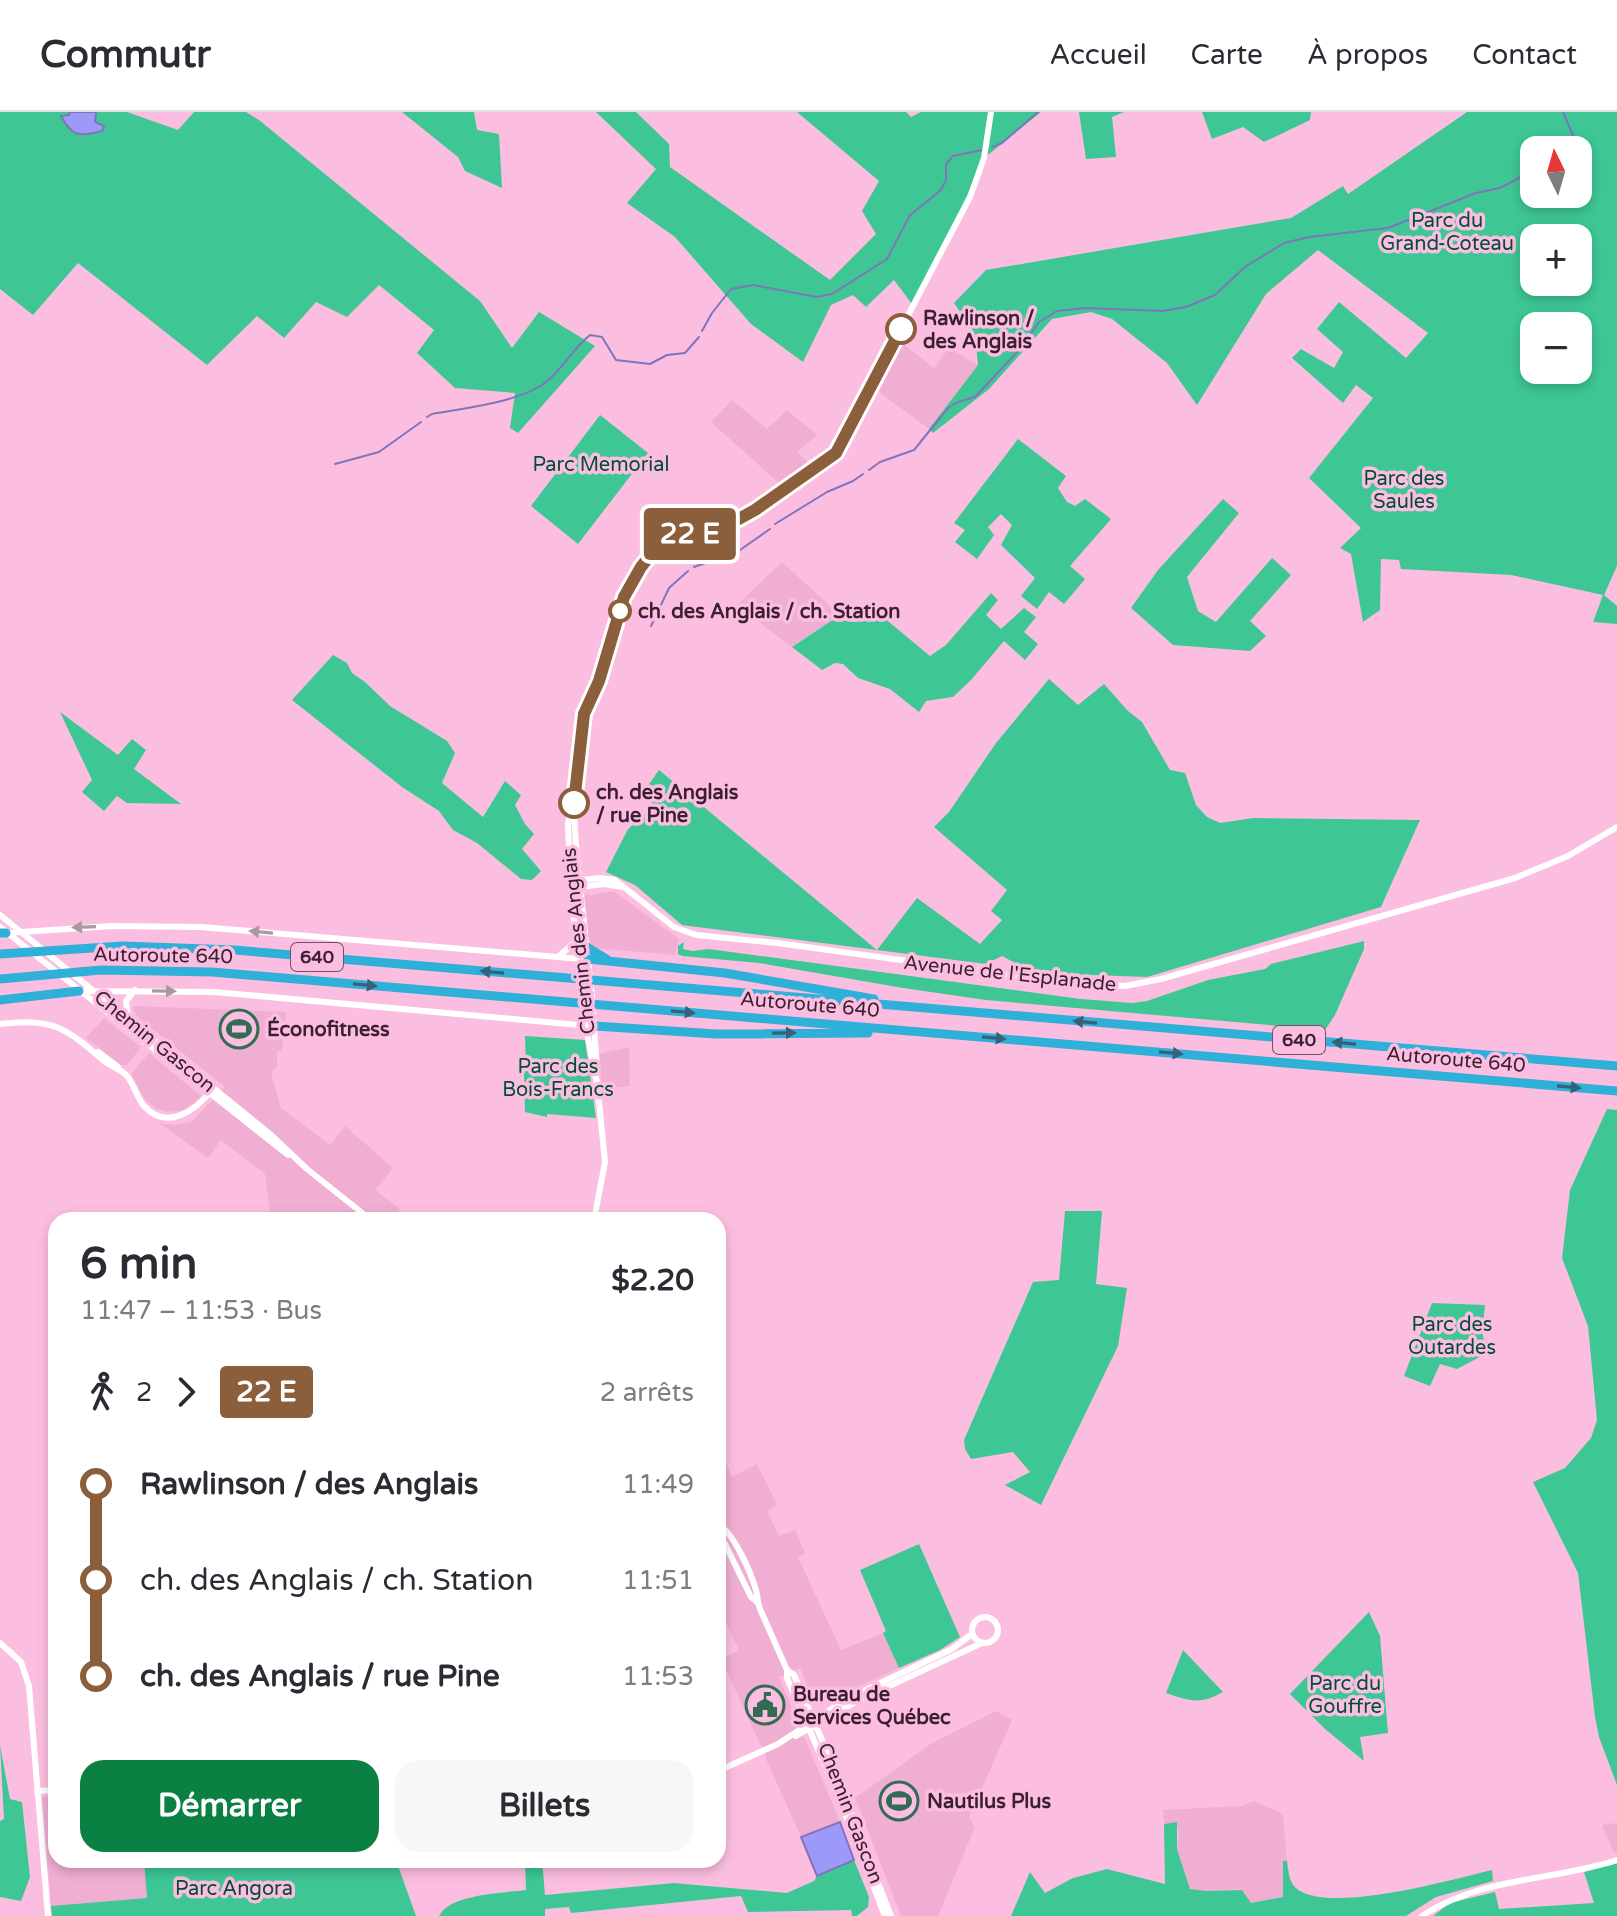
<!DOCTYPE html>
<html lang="fr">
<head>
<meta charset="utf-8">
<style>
  :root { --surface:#fff; --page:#f7f7f7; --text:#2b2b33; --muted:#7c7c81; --line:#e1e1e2; --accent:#0b8043 }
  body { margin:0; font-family:"Varela Round",sans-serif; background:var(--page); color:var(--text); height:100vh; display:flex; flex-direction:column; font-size:30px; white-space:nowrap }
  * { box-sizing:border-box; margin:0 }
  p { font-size:26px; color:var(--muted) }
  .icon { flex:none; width:44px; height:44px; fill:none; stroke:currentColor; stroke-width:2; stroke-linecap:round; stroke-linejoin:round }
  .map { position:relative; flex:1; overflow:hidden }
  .drawer { position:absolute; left:48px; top:1100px; width:678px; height:656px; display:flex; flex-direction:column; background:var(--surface); border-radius:24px; box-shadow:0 4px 12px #0003 }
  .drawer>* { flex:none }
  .badge { padding:0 16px; border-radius:6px; font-size:28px; line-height:52px }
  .needle { width:52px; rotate:355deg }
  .buttons { position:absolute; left:1520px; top:24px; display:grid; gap:16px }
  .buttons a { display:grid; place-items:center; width:72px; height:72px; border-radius:16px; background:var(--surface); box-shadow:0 4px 12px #0003; font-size:40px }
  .map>.badge { position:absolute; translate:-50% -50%; box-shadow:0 0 0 4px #fff }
  .legs { display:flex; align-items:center; gap:12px; height:88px; padding:0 32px; font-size:26px }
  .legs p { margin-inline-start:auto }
  .headline { display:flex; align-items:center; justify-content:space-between; height:136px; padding:0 32px }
  h1 { font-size:44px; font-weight:700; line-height:60px }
  .cta { display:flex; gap:16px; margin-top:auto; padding:16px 32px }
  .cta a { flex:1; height:92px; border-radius:24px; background:var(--accent); color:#fff; font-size:32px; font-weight:700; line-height:92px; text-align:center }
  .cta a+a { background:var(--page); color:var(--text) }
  ul { padding:0 32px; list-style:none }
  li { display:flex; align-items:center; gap:28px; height:96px; font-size:30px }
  li i { display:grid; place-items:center; width:12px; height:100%; margin:0 10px; background:currentColor }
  li i::after { content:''; width:20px; height:20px; margin:-10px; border:6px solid; border-radius:50%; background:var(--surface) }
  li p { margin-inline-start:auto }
  li:first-child i { background:linear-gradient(#0000 50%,currentColor 0) }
  li:last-child i { background:linear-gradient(currentColor 50%,#0000 0) }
  header { display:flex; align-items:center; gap:48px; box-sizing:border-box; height:112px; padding:0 40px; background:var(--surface); border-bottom:2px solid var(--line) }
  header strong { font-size:38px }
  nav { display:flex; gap:44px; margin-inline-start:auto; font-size:28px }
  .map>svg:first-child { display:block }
  .built { fill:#f0aed3 }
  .green { fill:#3ec795; fill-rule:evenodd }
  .water { fill:#9d99f8; stroke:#8074bc; stroke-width:2 }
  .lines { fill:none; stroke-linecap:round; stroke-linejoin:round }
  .stream { stroke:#8074bc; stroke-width:2 }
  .secondary { stroke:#fff; stroke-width:6 }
  .highway { stroke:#2fb0d9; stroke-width:9 }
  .oneway { fill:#a79aa2 }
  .oneway2 { fill:#36607c }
  .line-1-casing { stroke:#fff; stroke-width:18 }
  .line-1 { stroke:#8b5e3c; stroke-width:12 }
  .stop-1-dot { fill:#fff; stroke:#8b5e3c; stroke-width:4 }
  .labels { text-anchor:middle; stroke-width:7; stroke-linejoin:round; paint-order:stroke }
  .shield { fill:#fcbee0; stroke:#764f65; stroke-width:2 }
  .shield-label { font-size:18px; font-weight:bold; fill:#3c1f30 }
  .park-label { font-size:20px; fill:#004e36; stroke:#fcbee0 }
  .stop-label { font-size:20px; font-weight:bold; fill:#3c1f30; stroke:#fcbee0; text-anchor:start }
  .street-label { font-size:20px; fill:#3c1f30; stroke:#fcbee0 }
  .poi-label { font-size:20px; font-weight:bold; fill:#3c1f30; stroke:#fcbee0; text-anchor:start }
</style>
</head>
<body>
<header>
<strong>Commutr</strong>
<nav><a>Accueil</a><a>Carte</a><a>À propos</a><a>Contact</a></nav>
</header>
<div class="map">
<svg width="1617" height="1804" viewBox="0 0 1617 1804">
  <rect width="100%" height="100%" fill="#fcbee0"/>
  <!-- built -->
  <path class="built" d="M901,230L934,256L949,236L978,253L929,317L875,277Z
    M732,288L767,317L787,298L817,323L797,340L812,354L783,375L711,310Z
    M782,450L840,503L791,535L737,493Z
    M614,779L679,827L675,843L594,836L589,829L585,784L586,781L590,783Z
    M135,894L286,900L282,939H277V954L271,961L281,996L330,1033L345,1014L393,1056L375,1078L400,1097L391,1108H271L265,1062L221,1028L208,1046L159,1011L175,1013L191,1010L225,975L139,906L133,897Z
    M104,906L141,935L127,953H121L86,926Z
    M629,935L630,974L602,977L599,942Z
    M149,941L201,984L194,991L183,998L168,1000L157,997L146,989L131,962Z
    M718,1332L732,1365L757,1352L777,1393L767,1399L779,1424L795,1418L805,1441L798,1445L841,1538L883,1521L899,1556L816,1594L800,1556L779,1565L840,1710L801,1725L766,1647L764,1635L761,1634L721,1547L739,1538L723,1505L718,1507Z
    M996,1599L1012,1608L969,1706L975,1715L938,1804H901L855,1686L932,1631Z
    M56,1684V1748H144L147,1786L51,1794L42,1685Z
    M1254,1689L1283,1702L1287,1749H1283V1785L1251,1791L1241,1777L1206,1779L1190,1777L1177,1737L1179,1720L1176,1711L1164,1712L1163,1698L1241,1694Z
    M1617,1711V1741H1614L1602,1713Z"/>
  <!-- green -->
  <path class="green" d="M0,0H127L178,18L194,0H246L259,8L480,189L512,236L539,200L595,234L518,321L510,316L515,281L455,276L417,241L434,218L379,173L347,205L316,190L284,226L257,204L207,253L78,151L33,203L0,177Z
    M402,0H474L477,18L499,22L502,76L465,59L458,45Z
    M596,0H636L669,32L670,55L830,168L876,122L862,99L879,69L797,0H906L911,5L921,0H1041L983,47L955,112L912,192L894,168L866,195L853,183L831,193L803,250L751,212L675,125L627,91L656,57Z
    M1079,0H1124L1112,5L1116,45L1086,47Z
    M1202,0H1311L1310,8L1264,30L1243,15L1212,27Z
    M1467,0H1617V454L1604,483L1617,494V512L1593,510L1603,483L1511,463L1401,457L1399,448L1381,447L1380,498L1363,510L1351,442L1340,436L1361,416L1309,366L1373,286L1356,273L1343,291L1292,246L1301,237L1334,256L1343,240L1317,217L1339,190L1406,246L1428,221L1318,138L1266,182L1197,293L1167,251L1112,207L1091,200L1052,207L989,277L933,321L929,317L978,253L975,222L954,191L986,158L1291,106L1343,74L1348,82ZM1578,38V82H1534V38ZM1578,126V170H1534V126ZM1534,214H1578V258H1534Z
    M600,303L648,341L578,432L531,394Z
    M1018,327L1066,364L1058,376L1067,390L1075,394L1085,387L1111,407L1070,454L1085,467L1064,492L1049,480L1037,497L1021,484L1035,466L1001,433L1012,413L1001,402L988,415L994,423L977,447L955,430L965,418L954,411Z
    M1223,387L1239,401L1187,465L1198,499L1216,510L1272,446L1291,463L1250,509L1266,524L1250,539L1173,533L1131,496L1158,458Z
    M991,481L998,488L986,503L1001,517L1024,496L1036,505L1024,520L1038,532L1025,548L1004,529L971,568L953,585L926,589L919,600L890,577L858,566L843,552L835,551L822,558L792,535L840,503L853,510L883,505L930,544L946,533Z
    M333,543L347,551L352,561L365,570L390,594L447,629L455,641L442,671L483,705L505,669L521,683L515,693L525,712L534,722L522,737L541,759L532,768L521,767L477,731L453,718L439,699L402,675L292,588Z
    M1049,567L1078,593L1104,572L1128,599L1142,610L1170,658L1185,661L1196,693L1207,705L1220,711L1253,706L1420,708L1381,795L1147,865L1034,861L1002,844L986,852L682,813L635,773L606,760L628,717L654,694L644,679L659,658L877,838L917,786L980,832L1002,808L991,799L1007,778L934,715L949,700L996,631Z
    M60,600L118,643L132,627L146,638L134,657L181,692L127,691L117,684L104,699L82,680L92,668Z
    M1364,829V837L1335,903L1325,918L986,888L903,876L759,851L682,844L678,842V834L684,830L683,837L693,839L709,837L1081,887L1132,891L1147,889L1208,868L1265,857L1271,852Z
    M525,924L585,928L596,1006L547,1002V1005L525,1000L524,963L520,957L526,956Z
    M1607,997L1617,998V1673L1599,1625L1595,1605L1578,1461L1533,1370L1565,1356L1591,1326L1597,1308L1588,1214L1562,1146L1570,1078Z
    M1065,1099H1102L1096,1172L1127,1176L1118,1234L1041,1393L1005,1373L1030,1360L1013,1340L971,1347L965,1337L964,1328L1033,1170L1059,1168Z
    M1432,1191L1485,1193L1482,1220L1487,1241L1457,1257L1440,1252L1430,1274L1404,1264Z
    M919,1432L960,1525L940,1538L899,1556L883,1521L886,1519L860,1458Z
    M1369,1500L1380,1524L1388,1621L1360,1625L1364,1649L1325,1617L1290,1582Z
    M1183,1538L1223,1580C1201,1593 1189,1589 1166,1581Z
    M0,1633L10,1687L22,1690L30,1765L21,1789L0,1785V1709L4,1707Z
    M1177,1710V1737L1190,1777L1206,1779L1242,1778L1251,1791L1283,1785V1749H1287C1289,1762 1289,1774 1302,1780C1341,1799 1450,1768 1492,1758L1493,1769L1436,1785L1406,1804H1011L1030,1760L1045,1781L1073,1766L1107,1757L1165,1772L1164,1712Z
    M144,1748H396L416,1804H52L51,1794L147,1786Z
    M525,1748H542L545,1783L674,1771L787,1781L814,1769L817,1764L854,1748L869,1785L868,1795L857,1804H852L851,1798L748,1800L741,1784L571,1801L569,1795L545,1797V1804H439C450,1782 502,1781 526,1778Z
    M1617,1751V1804H1433L1450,1791L1495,1780L1499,1797L1594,1791L1584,1760Z"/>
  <!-- water -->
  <path class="water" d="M70,0H96L95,10L104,14L102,19C79,24 73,26 61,4L69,3Z
    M840,1710L854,1748L817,1764L801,1725Z"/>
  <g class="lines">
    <!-- stream -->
    <path class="stream" d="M1563,0L1579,37L1578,49
      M992,35L1002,31L1038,0
      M702,219L712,201L731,177L753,173L817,185L832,182L887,147L910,103L941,78L946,68V52L953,44L982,38
      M427,305L432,302C466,296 513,291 542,273C558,264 572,237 590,223L602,225L616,248L650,252L667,243L685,241L699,225
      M335,352L379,340L421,310
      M869,358L880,350L914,338L948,296L958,290L975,285L1020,237L1039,210L1057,199L1086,196L1163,199L1186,195L1215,183L1245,155L1284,131L1309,125L1388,116L1476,81L1500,76L1523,64H1534
      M775,412L827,380L853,369L863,362
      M740,438L770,417
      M694,455L734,441
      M651,514L669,476L688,459"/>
    <!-- secondary -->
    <path class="secondary" d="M573,686L577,748L592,885L597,957
      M571,769L600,766L615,768L674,815L696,823L777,831L1040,867L1125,874L1161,867L1515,766L1568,744L1617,715
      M579,775L604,772L623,775
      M0,803L270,1022L307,1057L371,1108
      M0,815L288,1043
      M6,821L112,814L201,815L581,847
      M558,845L576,829
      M79,879L214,880L590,914
      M128,907L126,889L135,878
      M0,912C53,906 65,915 104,949C111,954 119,957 125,962C134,970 136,985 144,994C167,1019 195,999 211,979
      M98,940L118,955
      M597,972L587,921L571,781L568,713L584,602L599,569L624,485L641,455L656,436L675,426L742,405L836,341L970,85L984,46L991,0
      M594,1108L605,1050L597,969
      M718,1412C734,1421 751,1461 756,1478C758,1485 757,1490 760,1497L787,1558L794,1563L829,1644L891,1804
      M718,1412L719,1420L751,1485L758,1491
      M972 1518a13 13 0 1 1 26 0a13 13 0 1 1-26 0Z
      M0,1531L21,1550L29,1574L48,1804
      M787,1558V1566L836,1679L885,1804
      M796,1624L859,1588L982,1531
      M718,1659L778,1632L845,1588L952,1537L972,1522
      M37,1679L56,1678
      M1422,1804C1481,1765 1552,1769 1617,1748"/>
    <!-- highway -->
    <path class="highway" d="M0,821H6
      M587,835L608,848
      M0,842L123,834L234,838L1617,954
      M588,847L725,861L874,887
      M0,867L101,858L212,860L1617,979
      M0,888L79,879
      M595,914L716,922L868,921"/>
  </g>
  <!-- one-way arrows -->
  <defs><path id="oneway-solid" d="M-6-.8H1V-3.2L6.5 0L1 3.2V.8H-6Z" transform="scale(2)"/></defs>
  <g class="oneway">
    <use href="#oneway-solid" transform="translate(84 815) rotate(178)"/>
    <use href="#oneway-solid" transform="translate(261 820) rotate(-175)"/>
    <use href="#oneway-solid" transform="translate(164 879) rotate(1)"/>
  </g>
  <g class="oneway2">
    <use href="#oneway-solid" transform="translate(492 860) rotate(-175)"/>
    <use href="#oneway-solid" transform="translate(365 873) rotate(5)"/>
    <use href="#oneway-solid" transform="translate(683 900) rotate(5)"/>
    <use href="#oneway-solid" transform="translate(1085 910) rotate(-175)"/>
    <use href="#oneway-solid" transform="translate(784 921) rotate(-1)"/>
    <use href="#oneway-solid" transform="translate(994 926) rotate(5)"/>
    <use href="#oneway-solid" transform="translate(1344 931) rotate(-175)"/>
    <use href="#oneway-solid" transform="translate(1171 941) rotate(5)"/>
    <use href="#oneway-solid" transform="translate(1569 975) rotate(5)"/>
  </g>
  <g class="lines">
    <!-- line-1 casing -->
    <g class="line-1-casing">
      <path id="line-1" d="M574,691L584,602L599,569L624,485L641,455L656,436L675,426L735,409L755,398L836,341L901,217"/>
    </g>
    <!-- line-1 -->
    <use href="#line-1" class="line-1"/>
  </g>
  <!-- icons -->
  <defs>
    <g id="stadium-ring" transform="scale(2)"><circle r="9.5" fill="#fcbee0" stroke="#336c55" stroke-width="1.5"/><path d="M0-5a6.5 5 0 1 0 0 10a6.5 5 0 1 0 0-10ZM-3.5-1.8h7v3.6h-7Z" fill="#336c55"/></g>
    <g id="civic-ring" transform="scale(2)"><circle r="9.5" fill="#fcbee0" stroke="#336c55" stroke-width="1.5"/><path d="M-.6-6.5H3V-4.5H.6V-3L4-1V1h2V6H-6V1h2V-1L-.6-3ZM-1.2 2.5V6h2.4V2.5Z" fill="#336c55"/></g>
  </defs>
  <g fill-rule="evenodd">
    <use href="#stadium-ring" x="239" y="917"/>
    <use href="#civic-ring" x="765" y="1593"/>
    <use href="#stadium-ring" x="899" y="1689"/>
  </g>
  <!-- markers -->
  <g class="stop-1-dot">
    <circle cx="901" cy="217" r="14"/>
    <circle cx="620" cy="499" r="10"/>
    <circle cx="574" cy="691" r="14"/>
  </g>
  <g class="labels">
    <!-- shield labels -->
    <g class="shield">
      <rect x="291" y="831" width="52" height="28" rx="6"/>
      <rect x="1273" y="914" width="52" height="28" rx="6"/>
    </g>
    <g class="shield-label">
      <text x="317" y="851">640</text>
      <text x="1299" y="934">640</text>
    </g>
    <!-- park labels -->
    <g class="park-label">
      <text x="1447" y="115">Parc du<tspan x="1447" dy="23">Grand-Coteau</tspan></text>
      <text x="601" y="359">Parc Memorial</text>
      <text x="1404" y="373">Parc des<tspan x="1404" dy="23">Saules</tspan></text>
      <text x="558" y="961">Parc des<tspan x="558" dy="23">Bois-Francs</tspan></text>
      <text x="1452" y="1219">Parc des<tspan x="1452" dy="23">Outardes</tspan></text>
      <text x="1345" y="1578">Parc du<tspan x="1345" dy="23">Gouffre</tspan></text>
      <text x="234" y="1783">Parc Angora</text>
    </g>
    <!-- stop labels -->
    <g class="stop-label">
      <text x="923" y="213">Rawlinson /<tspan x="923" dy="23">des Anglais</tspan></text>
      <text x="638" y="506">ch. des Anglais / ch. Station</text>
      <text x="596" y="687">ch. des Anglais<tspan x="596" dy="23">/ rue Pine</tspan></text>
    </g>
    <!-- street labels -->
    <g class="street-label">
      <text transform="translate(578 829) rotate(-96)" y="7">Chemin des Anglais</text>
      <text transform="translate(163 843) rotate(1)" y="7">Autoroute 640</text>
      <text transform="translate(1010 861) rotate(6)" y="7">Avenue de l'Esplanade</text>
      <text transform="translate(810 892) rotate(5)" y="7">Autoroute 640</text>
      <text transform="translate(155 929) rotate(39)" y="7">Chemin Gascon</text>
      <text transform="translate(1456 947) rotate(5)" y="7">Autoroute 640</text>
      <text transform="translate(851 1701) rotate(69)" y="7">Chemin Gascon</text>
    </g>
    <!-- poi labels -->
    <g class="poi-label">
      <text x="267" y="924">Éconofitness</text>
      <text x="793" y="1589">Bureau de<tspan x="793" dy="23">Services Québec</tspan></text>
      <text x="927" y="1696">Nautilus Plus</text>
    </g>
  </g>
</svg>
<div class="buttons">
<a><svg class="needle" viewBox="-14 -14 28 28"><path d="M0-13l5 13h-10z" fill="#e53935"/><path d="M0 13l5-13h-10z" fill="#7c7c81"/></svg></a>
<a>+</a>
<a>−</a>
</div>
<b class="badge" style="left:690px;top:422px;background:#8b5e3c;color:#fff">22 E</b>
<section class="drawer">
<div class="headline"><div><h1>6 min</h1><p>11:47 – 11:53 · Bus</p></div><b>$2.20</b></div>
<div class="legs"><svg class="icon" aria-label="walk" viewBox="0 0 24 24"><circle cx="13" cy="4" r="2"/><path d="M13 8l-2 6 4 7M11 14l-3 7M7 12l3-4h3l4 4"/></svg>2<svg class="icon" aria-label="forward" viewBox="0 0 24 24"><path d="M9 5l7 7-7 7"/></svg><b class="badge" style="background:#8b5e3c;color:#fff">22 E</b><p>2 arrêts</p></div>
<ul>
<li><i style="color:#8b5e3c"></i><b>Rawlinson / des Anglais</b><p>11:49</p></li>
<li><i style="color:#8b5e3c"></i><span>ch. des Anglais / ch. Station</span><p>11:51</p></li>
<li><i style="color:#8b5e3c"></i><b>ch. des Anglais / rue Pine</b><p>11:53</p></li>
</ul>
<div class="cta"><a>Démarrer</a><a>Billets</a></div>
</section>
</div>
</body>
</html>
